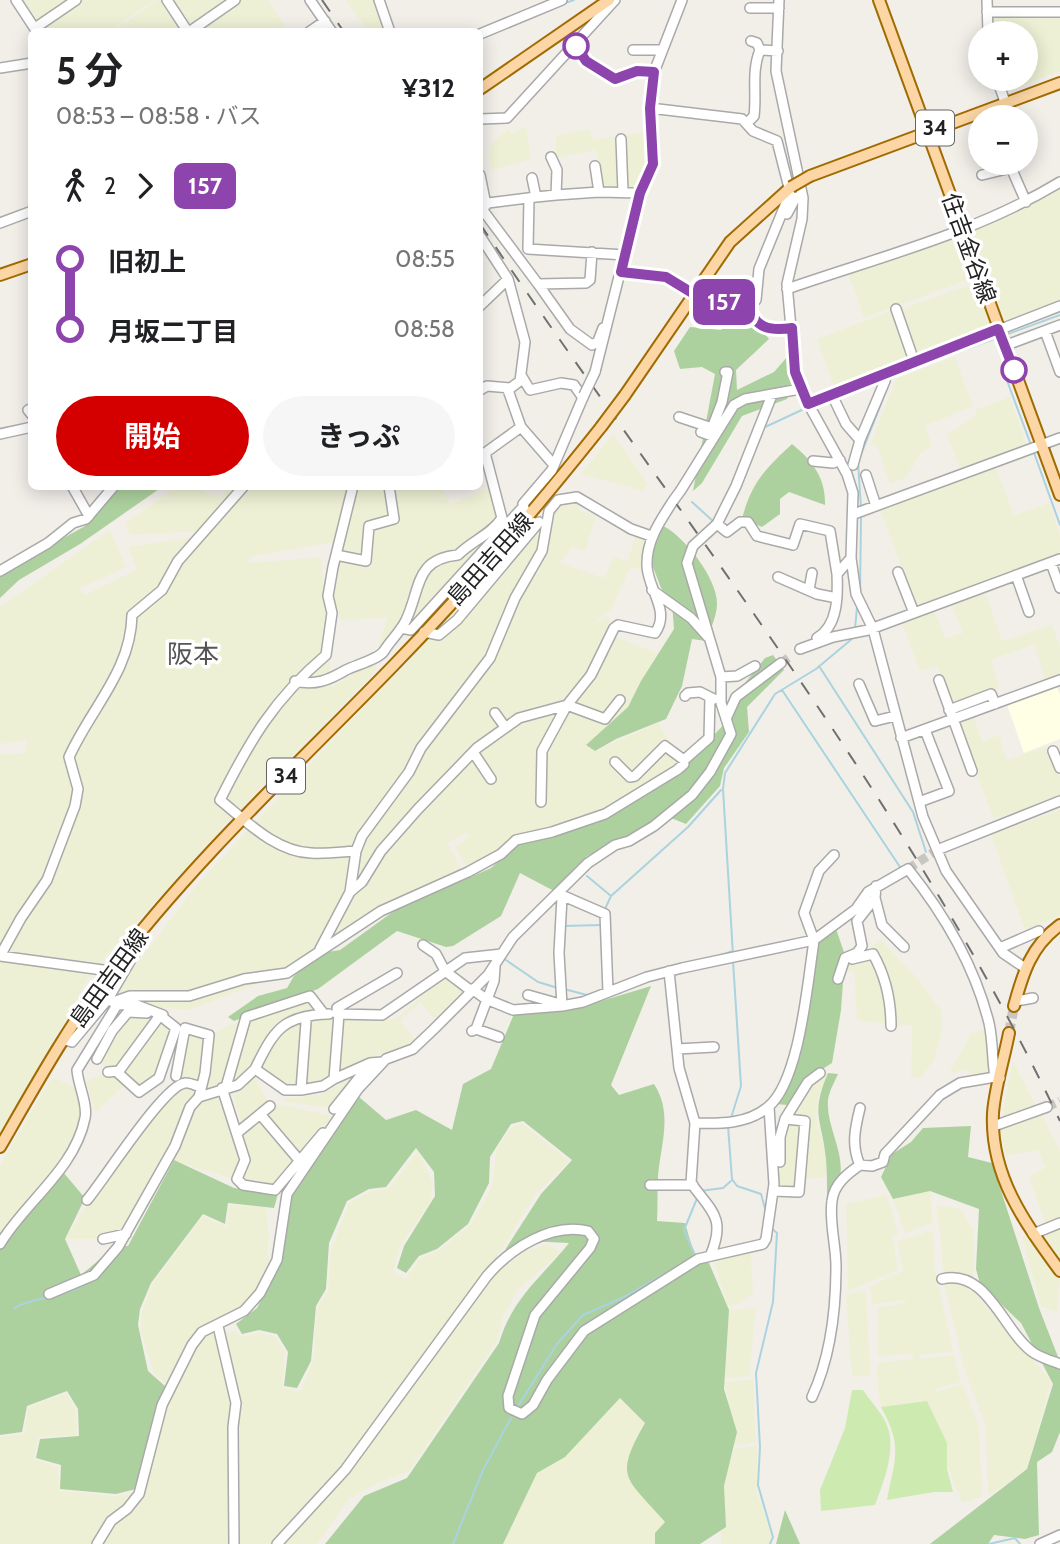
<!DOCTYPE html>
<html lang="ja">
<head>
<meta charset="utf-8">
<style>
  :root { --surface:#fff; --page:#f6f6f6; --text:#202124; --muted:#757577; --accent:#d40000 }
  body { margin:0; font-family:Cabin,"Noto Sans JP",sans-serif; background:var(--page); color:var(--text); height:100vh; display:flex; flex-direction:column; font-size:26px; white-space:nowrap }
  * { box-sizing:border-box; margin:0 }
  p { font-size:23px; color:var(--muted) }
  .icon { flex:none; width:38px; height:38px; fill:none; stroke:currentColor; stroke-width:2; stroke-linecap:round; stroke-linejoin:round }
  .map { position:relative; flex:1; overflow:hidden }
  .details { position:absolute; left:28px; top:28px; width:455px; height:462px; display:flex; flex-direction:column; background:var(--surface); border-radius:10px; box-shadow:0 4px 18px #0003 }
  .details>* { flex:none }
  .badge { padding:0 14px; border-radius:10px; font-size:24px; line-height:46px }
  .fabs { position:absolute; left:968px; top:21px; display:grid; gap:14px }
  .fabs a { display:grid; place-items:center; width:70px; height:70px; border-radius:50%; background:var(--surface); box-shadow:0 4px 18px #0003; font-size:35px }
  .map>.badge { position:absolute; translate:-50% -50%; box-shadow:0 0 0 4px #fff }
  .legs { display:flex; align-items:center; gap:10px; height:77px; padding:0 28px; font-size:23px }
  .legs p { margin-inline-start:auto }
  .head { display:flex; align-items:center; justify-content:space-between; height:119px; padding:0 28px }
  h1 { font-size:38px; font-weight:700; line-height:52px }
  .action { display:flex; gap:14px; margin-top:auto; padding:14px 28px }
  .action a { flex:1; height:80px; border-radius:42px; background:var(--accent); color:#fff; font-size:28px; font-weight:700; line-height:80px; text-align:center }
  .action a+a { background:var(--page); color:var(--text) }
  ul { padding:0 28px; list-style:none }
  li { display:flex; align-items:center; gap:24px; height:70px; font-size:26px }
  li i { display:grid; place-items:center; width:10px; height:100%; margin:0 9px; background:currentColor }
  li i::after { content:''; width:18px; height:18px; margin:-9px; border:5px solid; border-radius:50%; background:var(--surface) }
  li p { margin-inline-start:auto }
  li:first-child i { background:linear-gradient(#0000 50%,currentColor 0) }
  li:last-child i { background:linear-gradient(currentColor 50%,#0000 0) }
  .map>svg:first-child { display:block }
  .education { fill:#ffffe5 }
  .farmland { fill:#eef0d5 }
  .grass { fill:#cdebb0 }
  .forest { fill:#add19e }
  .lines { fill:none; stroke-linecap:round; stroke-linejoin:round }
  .stream { stroke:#aad3df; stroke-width:2 }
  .minor-tunnel { stroke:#c8c6c1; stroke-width:9; stroke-dasharray:9 4.5; stroke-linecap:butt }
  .major-tunnel { stroke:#c8c6c1; stroke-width:10; stroke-dasharray:10 5; stroke-linecap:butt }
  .minor-casing { stroke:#a9a9a9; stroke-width:12 }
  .major-casing { stroke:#a06b00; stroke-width:14 }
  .minor { stroke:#fff; stroke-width:9 }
  .major { stroke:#fcd6a4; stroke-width:10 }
  .rail { stroke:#707070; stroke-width:2; stroke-dasharray:14 14; stroke-linecap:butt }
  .minor-bridge-casing { stroke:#a9a9a9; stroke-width:12; stroke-linecap:butt }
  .major-bridge-casing { stroke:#a06b00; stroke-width:14; stroke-linecap:butt }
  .minor-bridge { stroke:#fff; stroke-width:9 }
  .major-bridge { stroke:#fcd6a4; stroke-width:10 }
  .line-1-casing { stroke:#fff; stroke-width:16 }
  .line-1 { stroke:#8e44ad; stroke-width:10 }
  .stop-1-dot { fill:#fff; stroke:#8e44ad; stroke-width:3.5 }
  .labels { text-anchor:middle; stroke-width:7; stroke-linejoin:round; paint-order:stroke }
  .shield { fill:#fff; stroke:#646464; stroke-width:2 }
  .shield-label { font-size:21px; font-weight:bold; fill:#222 }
  .street-label { font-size:23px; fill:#222; stroke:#fff }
  .quarter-label { font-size:26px; fill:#555; stroke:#fff }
</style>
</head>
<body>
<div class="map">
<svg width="1060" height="1544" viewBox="0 0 1060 1544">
  <rect width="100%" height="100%" fill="#f2efe9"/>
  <!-- education -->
  <path class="education" d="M1056,684L1060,695V739L1024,753L1006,702Z"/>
  <!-- farmland -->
  <path class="farmland" d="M22,0H71L37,23Z
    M80,0H155L109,31H43L40,27Z
    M157,0H162L183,31L112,32Z
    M171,0H230L189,28Z
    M242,0H268L288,31L195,32Z
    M346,0H374L386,31H368Z
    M993,17H1060V71L1007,91L1002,79H1026V33H994Z
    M526,126L531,159L492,170L489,155L492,143L508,129L512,134Z
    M589,129L592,140L618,136L621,190H603L596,150L556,158V136Z
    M648,132L649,164L638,189L625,190L624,168L627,163H624L622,136Z
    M1060,188V300L1005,321L971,231Z
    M958,235L973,278L864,318L848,272Z
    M975,283L993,327L916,355L902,309Z
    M891,311L908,359L835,390L817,339Z
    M955,357L973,406L925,426L932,445L920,454L907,477L890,484L877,445H870L896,379Z
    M1010,397L1027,446L960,469L947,435L976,415L975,410Z
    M613,434L648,484L643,491L581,474Z
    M995,466L1014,515L1049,503L1060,535V555L916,607L880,509Z
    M176,487H193L221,498L227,489L223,487H349L334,542L250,557L249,563L321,557L332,687L379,658L374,674L236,813L94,969L0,1135V755L25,753L27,740L0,744V607L110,530L126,567L80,588L84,595L137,570L128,547L189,538L204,531L130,535L125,524Z
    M357,487H441L451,505L490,487L500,518L458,552L436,556L429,563L400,625L377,651L387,618L341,620L331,594Z
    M577,503L580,511L596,515L585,551L572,547L560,563L604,578L614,557L627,561L637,533L645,539L643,569L630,568L611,609L592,624L609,616L610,635L657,653L628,707L586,745L595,751L658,723L684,764L630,798L571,826L537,834L467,867L455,847L469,837L468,832L447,843L461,869L308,953L280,975L190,1010L155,1007L112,997L199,882L539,522L546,527L533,571L538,574L548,549L556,507Z
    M498,531L438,598L408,626L421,579L430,567Z
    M985,592L1002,641L1052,625L1060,646V677L1046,682L1034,644L991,660L999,688L952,706L938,666L920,671L902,623L934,611L945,638L963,633L952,605Z
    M974,716L982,742L999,735L1007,760L1048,746L1060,778V797L994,819L957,721Z
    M1060,810V916L1025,930L991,835Z
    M881,940L919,980L941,1011L942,1028L935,1058L921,1078H911L912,1025H894L883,966L870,947Z
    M871,957L884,982L889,1024L857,1020L854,971H843L847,963Z
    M446,975L465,990L437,1021L420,1003L400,1021L418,1043L411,1048L377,1055L336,1075L341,1016L396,1019Z
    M310,996L324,1014L333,1017L330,1082L285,1090L253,1073L268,1102L242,1125L231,1089L218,1090L243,1165L234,1179L167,1159L120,1239H65L136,1129L176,1087L180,1078L176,1076L185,1028L209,1035L249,1016Z
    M128,1012L157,1013L173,1032L159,1077L141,1093L125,1085L95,1112L86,1081L109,1072L97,1059Z
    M987,1028L989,1071L972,1077L968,1069L954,1073L950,1071L971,1034Z
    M1013,1061L1036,1106L1008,1117L1002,1115Z
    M360,1073L333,1108L285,1102L283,1099L322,1094Z
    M820,1073H828L818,1098L816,1117L826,1155V1177L800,1179L799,1192L780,1191V1136L785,1119Z
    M52,1077L75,1087L82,1116L60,1164L0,1238V1165Z
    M279,1104L333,1116L298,1157L263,1115Z
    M1041,1113L1060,1151V1217L1045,1223L1029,1177L1046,1167L1037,1150L1006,1156L1000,1129Z
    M260,1117L295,1161L275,1188L240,1180L247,1159L240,1135Z
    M522,1123L569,1161L535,1195L503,1248L351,1457L273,1544H236L237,1422L240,1401L223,1334L235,1331L242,1337L259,1333L274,1336L285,1352L282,1388L300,1391L314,1359L315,1325L318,1306L328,1291L331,1250L349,1203L372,1191L388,1189L418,1151L433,1183L430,1203L400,1246L393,1271L405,1279L420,1259L439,1250L469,1226L488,1195L493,1180L496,1150L511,1128Z
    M930,1191L933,1223L905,1233L893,1199Z
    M886,1195L899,1234L892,1236L898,1270L848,1291L846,1204Z
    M230,1205L266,1207L269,1237L267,1256L272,1259L254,1297L241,1310L212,1324L171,1380L165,1383L154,1373L141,1331L142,1311L153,1283L203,1216L227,1227Z
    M937,1205L961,1209L973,1229L974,1292L1051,1381L1027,1469L988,1496L986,1426L965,1372L945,1287Z
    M1060,1227V1261L1042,1234Z
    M933,1230L934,1266L953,1351L919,1355L921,1359L954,1355L961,1382L935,1389V1392L963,1384L979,1426L982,1497L962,1503L947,1464V1443L927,1401L881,1407L876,1373L878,1363L914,1359L912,1354L878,1356L877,1308L906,1303L905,1300L872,1304L870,1286L903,1271L897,1241Z
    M1028,1234L1060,1279L1057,1312L1041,1306L1022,1237Z
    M546,1244L561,1252L518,1290L503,1316L497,1341L409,1471L376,1484L349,1499L317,1544H281L352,1468L483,1286L513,1255Z
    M751,1253L753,1294L736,1305H727L713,1258Z
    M866,1290L870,1375L852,1377L846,1295Z
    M756,1308L749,1376L725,1378L729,1310Z
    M212,1331L217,1332L234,1401L230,1544H101L116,1520L140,1495L153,1459L169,1397L204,1335Z
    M753,1380L756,1442L735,1445L725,1382Z
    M66,1393L76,1410L77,1435L38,1437L34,1459L58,1467L59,1491L116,1496L133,1493L126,1507L93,1544H0V1437L24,1434L28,1407Z
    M620,1398L645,1423L628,1480L665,1522L655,1533V1544H502L537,1473Z
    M757,1446V1493L772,1535L769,1544H721L720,1493L734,1449Z"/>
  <!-- grass -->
  <path class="grass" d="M852,1390H863C871,1402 884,1415 888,1428C896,1451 883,1484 875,1505L821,1511L820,1490L845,1428Z
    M927,1401L947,1443V1469L953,1492H934L887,1500C895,1458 903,1447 881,1407Z"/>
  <!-- forest -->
  <path class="forest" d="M742,305L752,310L758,325L769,339L736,370L737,390L774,372L788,356L793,383L787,399L742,416L702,483L693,491L715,374L702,367L680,369L674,351L690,327L721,330Z
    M792,444C812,460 826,478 825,505L789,492L780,499V514L762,527L742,519C751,483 766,468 792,444Z
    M122,487H162L80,544L19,580L0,598V574L85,526L98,506Z
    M661,525C683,534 718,579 717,604C717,616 710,630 706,641L692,639L682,686L666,719L616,739L595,751L586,745L628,707L641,681L674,629L672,603L661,588L650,559Z
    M773,655L784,670L747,707L749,732L724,768L720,786L686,824L671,818L587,856L554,891L520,873L501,916L453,946L446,947L397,931L318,989L234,1021L228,1017L258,996L287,988L294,976L321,953L340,950L394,911L491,868L518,843L597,823L665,781L689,761L731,717L745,683L765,658Z
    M836,929L845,955L841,1010L832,1063L810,1077L788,1105L775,1104L801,1053L805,1004L817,942Z
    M651,986L611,1085L619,1095L654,1084C673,1113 661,1143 658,1176C657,1191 658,1206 657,1221L685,1223L695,1257L709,1263L729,1310L724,1389L737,1432L724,1486L726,1527L700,1544H655V1533L665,1522C626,1477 613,1479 645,1423L620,1398L565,1457L537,1473L503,1544H325L364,1496L407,1478L499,1343C513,1297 540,1279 569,1243L525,1241L505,1250L541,1194L572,1160L523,1121L511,1124L490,1157L489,1183L468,1224L437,1249L419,1256L406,1273L397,1268L404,1246L435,1196L434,1172L416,1148L386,1187L369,1189L347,1201L329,1243L326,1289L316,1306L311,1361L297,1388L284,1386L288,1352L277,1334L259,1330L242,1334L236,1324L257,1308L279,1264L288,1203L302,1175L359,1097L386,1120L416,1110L452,1130L463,1084L491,1069L514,1014L568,1011Z
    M828,1073L838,1074C835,1081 829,1091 828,1100C825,1133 859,1170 827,1198C827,1185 827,1172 826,1159C822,1119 810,1115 828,1073Z
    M971,1126L968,1157L992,1163L1039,1308L1060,1362V1432L1052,1452L1037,1462L1039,1535L1025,1539L994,1535L988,1544H930L1027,1469L1053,1384L1021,1323L980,1284L976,1269L979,1209L930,1191L893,1199L881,1177L892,1154L911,1142L923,1128Z
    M174,1160L234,1188L278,1194L274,1208L228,1203L225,1224L203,1214L151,1283L140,1309L138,1325L148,1371L166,1387L136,1489L116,1494L60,1489L61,1465L36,1458L40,1439L79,1436L78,1409L67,1391L27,1406L22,1432L0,1435V1248L63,1172L85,1198L65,1239L81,1275L117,1245L128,1246Z
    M785,1510L800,1544H776Z"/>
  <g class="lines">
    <!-- stream -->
    <path class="stream" d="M565,3L574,0
      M1005,335L1060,315
      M1006,358L1002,367L1031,445
      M916,367L997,338
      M763,428L806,408
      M1033,450L1060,525
      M692,502L714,522
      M861,508L858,462L892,376
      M860,595L861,517
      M855,629L857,607
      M819,666L913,812L926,852
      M782,690L900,867
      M587,876L611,896
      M604,911L611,896L688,827L721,790
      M563,926L602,925
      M721,955L733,951
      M733,955L723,789L725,773L775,694L816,669L853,638
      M503,958L538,982L558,988
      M564,989L587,995L602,990
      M260,1069L267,1056
      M246,1084L257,1074
      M731,1118L741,1086L733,961
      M728,1126L732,1179L737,1186L761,1194L766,1212
      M700,1191L723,1188L731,1181
      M124,1246L159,1184
      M695,1255L684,1230L698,1196
      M14,1308C37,1296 66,1298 88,1282
      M518,1406L557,1344L583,1315L622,1298L689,1260
      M453,1544L483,1470L511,1418
      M770,1544L773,1537L758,1485L760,1447L756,1373L773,1302L777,1233L771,1228
      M989,1544L1015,1538L1020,1544"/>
    <!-- minor-tunnel -->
    <path class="minor-tunnel" d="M781,663L791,656
      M908,869L937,850
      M1047,1107L1060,1101"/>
    <!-- major-tunnel -->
    <path class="major-tunnel" d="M1009,1033L1014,1006"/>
    <!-- minor casing -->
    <g class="minor-casing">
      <path id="minor" d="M16,0L37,32
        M167,0L188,32
        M310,0L332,32
        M379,0L390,32
        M779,0L776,71L803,198L802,219L787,284L795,372L800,389L847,474L853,493L851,558L856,594L873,629L923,817L946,871L1003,953L1025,968
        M987,0L988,33
        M750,8H779
        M987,12H1060
        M35,28L76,0
        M189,32L235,0
        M309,32L325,21
        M480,34L562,0
        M751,41L757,43L760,50
        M576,45L586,61L615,79L637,71L654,72
        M633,50H661
        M0,68L32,63
        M997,79L1005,102
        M650,108L742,119L753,131L777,141L789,188
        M480,119L507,118L615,0
        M747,123L754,116C757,93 751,72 760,50L778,51
        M621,139L623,192
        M551,157L557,170L556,195L599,192
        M1009,163L1026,202
        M595,166L599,192L640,193
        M480,175L486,205
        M982,175L1011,168
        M532,178L536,197L556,195
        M529,198L528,249L625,255
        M482,209L538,284L586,283L590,280L592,252
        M480,211L488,203L536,197
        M787,214L796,197
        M0,223L32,211
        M480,236L508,279
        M621,272L666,277L707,302L742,301L749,305C754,329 771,331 792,328
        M538,284L570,329L592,345L598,341L603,328
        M787,289C879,257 976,233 1060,182
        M749,305L756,300L759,269L792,188
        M480,306L508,279L525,342L520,381L508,390L521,427L554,465
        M896,309L914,361
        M1045,331L1060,372
        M1004,346L1060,325
        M595,372L640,193L653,164L651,80L682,0
        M521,375L530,390L561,383L574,385L583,398
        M480,390L487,386L511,388
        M832,395L846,424L860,440L853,465
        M808,404L1060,306
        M32,408L28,410L32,415
        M679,417L715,429
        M712,428L722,402L728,372H725
        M701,432L712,436
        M0,434L32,427
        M860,440L885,381L884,372
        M813,461L833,463L840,460
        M866,475L876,506
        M72,486L89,516
        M353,486L333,567L328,596L332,613L326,655C274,699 250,740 220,800C246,821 276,852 311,853C326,854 341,852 356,851
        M681,490L734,405L745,399L800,389
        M525,511L523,504L552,470L584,395
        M854,514L1060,438
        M717,524L727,532L740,522H748L757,536L793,545L800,524L830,531L837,574
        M336,555L366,561L369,526L394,519L389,486
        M1051,563L1060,588
        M0,571L48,543L73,523L86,519L114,486
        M898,572L914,613
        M1016,575L1029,612
        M778,577L817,594L837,598
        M652,590L691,618L708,637
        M809,590L812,573
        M401,628L411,630L523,507
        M424,632L439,635L457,620L539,522
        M817,638C838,626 838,596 837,574L851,558
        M800,649L833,637L868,630L1060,559
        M721,677L737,676L755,666
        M939,680L972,771
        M295,681C315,686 329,680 346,670C356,665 379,659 384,651C390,641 401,631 406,620C421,589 414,559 458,555C470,542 492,534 502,518L485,453L521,427
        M859,684L875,721L895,716
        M685,696L688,693L700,692L714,699
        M949,710L991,694L995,704
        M495,713L505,727
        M726,719L736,697L781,663
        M901,738L1060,680
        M1053,751L1060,768
        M473,752L491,779
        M615,762L630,777L635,776L665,746L684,760L709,738L710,697
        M541,802L542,751L567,705L605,719L620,700
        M919,802L949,791L925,730
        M937,850L1060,801
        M350,892L362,882L381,851L418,809L477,748L519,718L567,705L591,675L614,628L618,625L655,633C671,611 648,590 647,566C646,541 660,521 673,501
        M559,894L605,914L608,992
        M562,897L559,953L562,1006
        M875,898L882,925L904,947
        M423,945L436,954L445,971L470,990
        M1000,948L1039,931
        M320,949L350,892L356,851L362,836L409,772L421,748L490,658L515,598L542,551L549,511L558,500L577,497L631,529L651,536
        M0,956L21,918L47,880L75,806L78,789L69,757C91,708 131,671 132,615L162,590L178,561L244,486
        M0,956L110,971
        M852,959L873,954C886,977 891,999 891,1026
        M669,971L679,1068L695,1123L691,1183C711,1211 726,1217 711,1254
        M397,973L337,1008V1014L382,1015L465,958L502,954
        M838,979L845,958L857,953L862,946L857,921L875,898L876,886
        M472,989L486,999L513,1010L562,1006L583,1002L647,977L682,968L814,940L856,909L868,892L908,869C944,914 975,967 989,1023C993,1041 992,1060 995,1077L1000,1078
        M96,990L117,1005L134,1004L163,1015
        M528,995L560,1004
        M1016,1001L1033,998
        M113,1002L130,996H189L244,979L287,973L381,911L468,872L501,854L516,840L552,832L605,814L677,770L684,764V760
        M339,1014L334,1079L370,1063L382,1062
        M306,1022L301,1090L323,1086L334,1079
        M476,1029L494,981L495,967
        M472,1031L476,1029L499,1037
        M64,1040L72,1042L108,999L135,953L129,948
        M677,1049L714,1047
        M97,1059L112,1031L128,1012L147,1013
        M108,1072L119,1071L158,1018L157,1013L176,1028L159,1078L139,1092L117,1072
        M176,1076L185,1028L209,1035L205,1073L199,1097L238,1085L255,1069
        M226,1087L246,1017L310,996L324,1014
        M222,1088L245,1160L237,1179L243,1185L275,1190L323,1133
        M301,1090H285L255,1069C274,1030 283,1015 329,1014
        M860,1108C855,1128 851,1146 860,1165L872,1166L883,1162L885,1154L940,1095L960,1083L995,1077
        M334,1109L370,1064
        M260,1114L299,1160
        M785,1119L808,1082L820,1073
        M695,1123C720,1124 748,1124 768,1107C799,1082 807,987 813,948L814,940L804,913L819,871L834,855
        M994,1126L1047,1107
        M237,1133L270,1106
        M650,1185H693
        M773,1191L799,1192L805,1121L785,1119L780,1137V1162
        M87,1200C104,1180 164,1085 185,1083C189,1082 196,1086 201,1087
        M1033,1234L1060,1223
        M103,1239L126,1234
        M0,1244C25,1202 75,1169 85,1118C88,1104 78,1085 77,1070L117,1005
        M942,1279C988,1268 1003,1332 1034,1353C1042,1358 1052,1361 1060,1364
        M49,1294L94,1275L118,1247L175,1146L190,1107L199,1097
        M218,1326L236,1403L233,1427L234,1544
        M812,1397C831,1356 836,1311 836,1266C836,1245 829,1222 832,1201C834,1184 847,1174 860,1165
        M97,1544L111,1521L127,1509L139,1494L162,1405L192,1345L202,1332L244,1311L260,1293L277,1260L287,1194L358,1089L386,1059L413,1049L434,1029L488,975L513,937L588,863L615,845L629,841L654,826L692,795L710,772L731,734L721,703V677L687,563L693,546L717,524L736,486L772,395
        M277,1544L345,1470L487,1276C510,1249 551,1222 588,1231L594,1239L590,1248L535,1315L508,1396L509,1408L522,1414L533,1405L547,1380L584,1331L698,1259L763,1244L766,1239L774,1184L769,1107
        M1040,1544L1060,1535"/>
    </g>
    <!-- major casing -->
    <g class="major-casing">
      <path id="major" d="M879,0L1060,495
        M480,89L609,0
        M810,176L1060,83
        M0,275L32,264
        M625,395L730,242L791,187
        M1014,1006C1023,973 1031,946 1060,925
        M1009,1033C1004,1059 995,1087 993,1113C990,1176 1025,1223 1060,1271
        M0,1147C34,1088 68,1027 109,972C193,861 296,766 393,666C466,591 535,510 601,427"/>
    </g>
    <!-- minor -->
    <use href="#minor" class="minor"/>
    <!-- major -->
    <use href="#major" class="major"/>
    <!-- rail -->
    <path class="rail" d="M322,0L344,32
      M480,224C679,519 907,798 1060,1121"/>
    <!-- minor-bridge casing -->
    <g class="minor-bridge-casing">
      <path id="minor-bridge" d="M584,395L595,372
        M673,501L681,490"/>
    </g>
    <!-- major-bridge casing -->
    <g class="major-bridge-casing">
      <path id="major-bridge" d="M791,187L810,176
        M601,427L625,395"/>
    </g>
    <!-- minor-bridge -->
    <use href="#minor-bridge" class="minor-bridge"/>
    <!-- major-bridge -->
    <use href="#major-bridge" class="major-bridge"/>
  </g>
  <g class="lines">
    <!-- line-1 casing -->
    <g class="line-1-casing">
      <path id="line-1" d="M576,46L586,61L615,79L637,71L654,72L650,108L653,164L640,193L621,272L666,277L707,302L742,301L749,305C754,329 771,331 792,328L795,372L808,404L998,329L1014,370"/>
    </g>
    <!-- line-1 -->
    <use href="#line-1" class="line-1"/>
  </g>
  <!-- markers -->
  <g class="stop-1-dot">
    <circle cx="576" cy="46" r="12"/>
    <circle cx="1014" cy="370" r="12"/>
  </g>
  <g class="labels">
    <!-- shield labels -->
    <g class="shield">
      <rect x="916" y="110.5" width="38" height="35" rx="5"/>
      <rect x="267" y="758.5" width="38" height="35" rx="5"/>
    </g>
    <g class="shield-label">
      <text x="935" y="135">34</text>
      <text x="286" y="783">34</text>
    </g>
    <!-- street labels -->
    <g class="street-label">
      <text transform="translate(969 248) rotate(70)" y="8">住吉金谷線</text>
      <text transform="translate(490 559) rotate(-48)" y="8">島田吉田線</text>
      <text transform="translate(109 978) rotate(-54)" y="8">島田吉田線</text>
    </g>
    <!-- quarter labels -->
    <g class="quarter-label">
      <text x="193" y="663">阪本</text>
    </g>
  </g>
</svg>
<div class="fabs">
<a>+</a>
<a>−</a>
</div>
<b class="badge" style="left:724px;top:302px;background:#8e44ad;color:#fff">157</b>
<section class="details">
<div class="head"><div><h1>5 分</h1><p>08:53 – 08:58 · バス</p></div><b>¥312</b></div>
<div class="legs"><svg class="icon" aria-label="walk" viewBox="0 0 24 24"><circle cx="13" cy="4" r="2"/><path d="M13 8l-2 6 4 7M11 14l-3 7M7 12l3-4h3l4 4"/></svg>2<svg class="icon" aria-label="forward" viewBox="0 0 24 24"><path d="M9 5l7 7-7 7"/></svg><b class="badge" style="background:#8e44ad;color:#fff">157</b></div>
<ul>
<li><i style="color:#8e44ad"></i><b>旧初上</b><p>08:55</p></li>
<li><i style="color:#8e44ad"></i><b>月坂二丁目</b><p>08:58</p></li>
</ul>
<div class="action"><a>開始</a><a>きっぷ</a></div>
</section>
</div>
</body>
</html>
